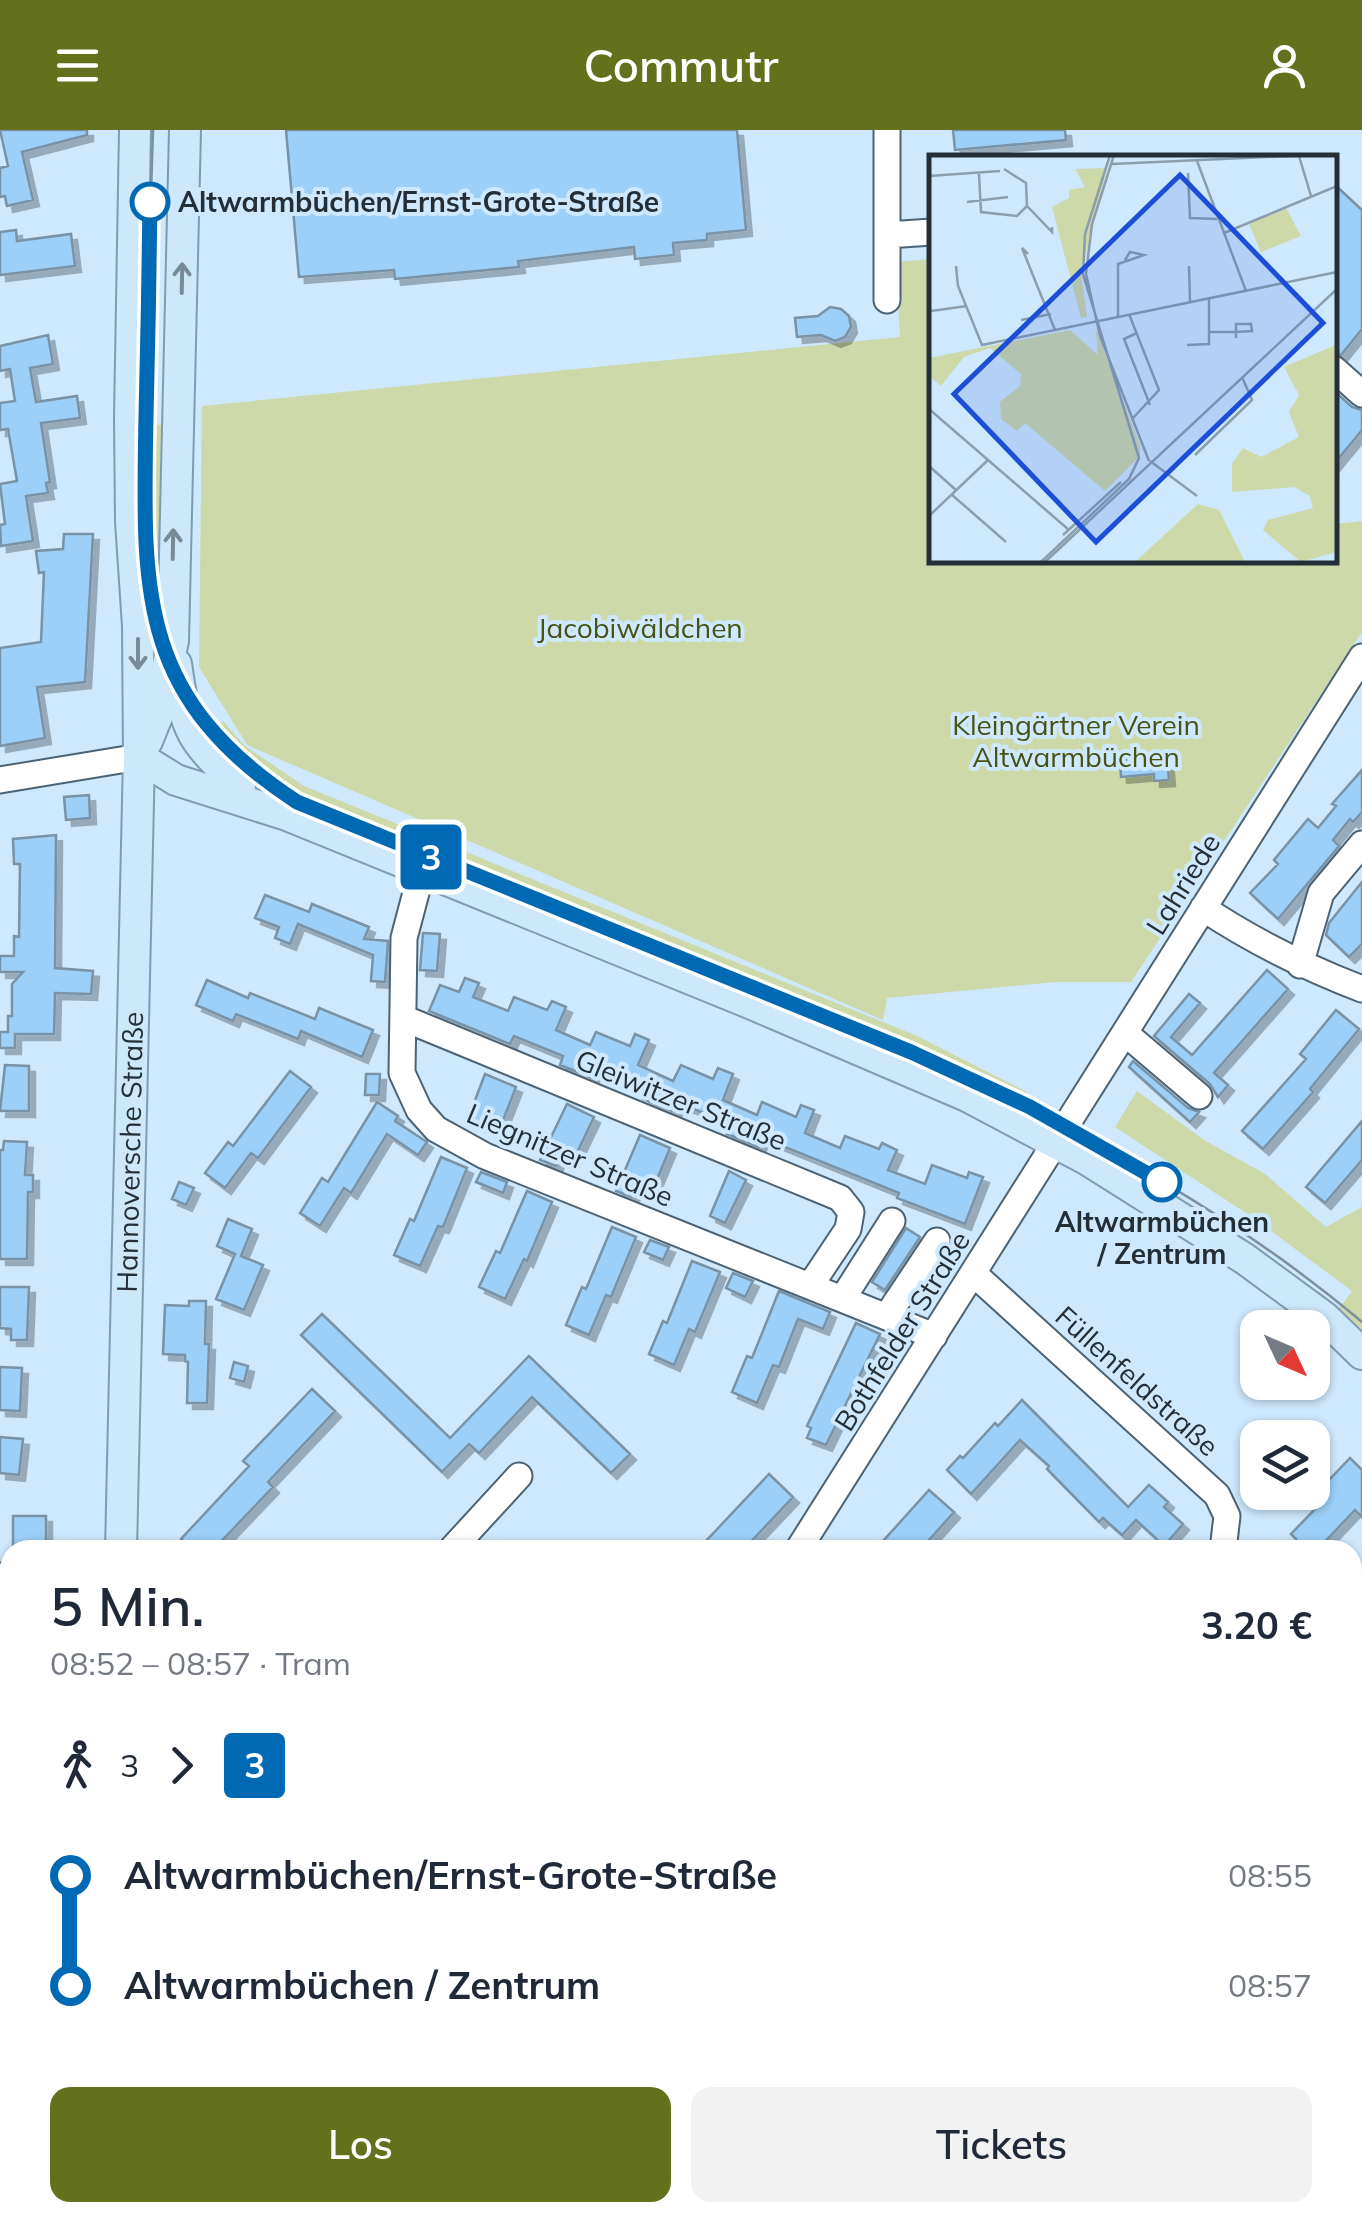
<!DOCTYPE html>
<html lang="de">
<head>
<meta charset="utf-8">
<style>
  :root { --surface:#fff; --page:#f2f2f3; --text:#1f2937; --muted:#747a83; --accent:#63711d }
  body { margin:0; font-family:Mulish,sans-serif; background:var(--page); color:var(--text); height:100vh; display:flex; flex-direction:column; font-size:38px; white-space:nowrap }
  * { box-sizing:border-box; margin:0 }
  p { font-size:32px; color:var(--muted) }
  .icon { flex:none; width:55px; height:55px; fill:none; stroke:currentColor; stroke-width:2; stroke-linecap:round; stroke-linejoin:round }
  .map { position:relative; flex:1; overflow:hidden }
  .sheet { position:absolute; left:0px; top:1410px; width:1362px; height:682px; display:flex; flex-direction:column; background:var(--surface); border-radius:30px 30px 0 0; box-shadow:0 2px 8px #0004 }
  .sheet>* { flex:none }
  .badge { padding:0 20px; border-radius:8px; font-size:35px; line-height:65px }
  .needle { width:65px; rotate:134deg }
  .buttons { position:absolute; left:1240px; top:1180px; display:grid; gap:20px }
  .buttons a { display:grid; place-items:center; width:90px; height:90px; border-radius:20px; background:var(--surface); box-shadow:0 2px 8px #0004; font-size:50px }
  .map>.badge { position:absolute; translate:-50% -50%; box-shadow:0 0 0 5px #fff }
  .legs { display:flex; align-items:center; gap:15px; height:110px; padding:0 50px; font-size:32px }
  .legs p { margin-inline-start:auto }
  .overview { display:flex; align-items:center; justify-content:space-between; height:170px; padding:0 50px }
  h1 { font-size:55px; font-weight:600; line-height:75px }
  .button { display:flex; gap:20px; margin-top:auto; padding:20px 50px }
  .button a { flex:1; height:115px; border-radius:20px; background:var(--accent); color:#fff; font-size:40px; font-weight:600; line-height:115px; text-align:center }
  .button a+a { background:var(--page); color:var(--text) }
  ul { padding:0 50px; list-style:none }
  li { display:flex; align-items:center; gap:35px; height:110px; font-size:38px }
  li i { display:grid; place-items:center; width:15px; height:100%; margin:0 12px; background:currentColor }
  li i::after { content:''; width:25px; height:25px; margin:-12px; border:8px solid; border-radius:50%; background:var(--surface) }
  li p { margin-inline-start:auto }
  li:first-child i { background:linear-gradient(#0000 50%,currentColor 0) }
  li:last-child i { background:linear-gradient(currentColor 50%,#0000 0) }
  header { display:flex; justify-content:space-between; align-items:center; height:130px; padding:0 50px; background:var(--accent); color:#fff; font-size:45px; font-weight:600 }
  .map>svg:first-child { display:block }
  .green { fill:#cdd9a9 }
  .building { fill:#9dd0f8; stroke:#7992a5; stroke-width:2.5; filter:url(#shadow) }
  .lines { fill:none; stroke-linecap:round; stroke-linejoin:round }
  .minor-casing { stroke:#4c6375; stroke-width:29 }
  .major-casing { stroke:#7c9cb4; stroke-width:34 }
  .minor { stroke:#fff; stroke-width:25 }
  .major { stroke:#cde7fb; stroke-width:30 }
  .tram { stroke:#7c8f9d; stroke-width:2.5 }
  .oneway { stroke:#788a98 }
  .line-1-casing { stroke:#fff; stroke-width:22 }
  .line-1 { stroke:#0069b4; stroke-width:15 }
  .stop-1-dot { fill:#fff; stroke:#0069b4; stroke-width:5 }
  .labels { text-anchor:middle; stroke-width:8; stroke-linejoin:round; paint-order:stroke }
  .stop-label { font-size:28px; font-weight:bold; fill:#242e36; stroke:#cee8fd; text-anchor:start }
  .park-label { font-size:28px; fill:#475213; stroke:#cee8fd }
  .street-label { font-size:28px; fill:#242e36; stroke:#cee8fd }
  .inset-road { fill:none; stroke:#8a9ead; stroke-width:2.5 }
  .view { fill:#1d4ed8; fill-opacity:0.15; stroke:#1d4ed8; stroke-width:5 }
  .inset-edge { fill:none; stroke:#242e36; stroke-width:5 }
</style>
</head>
<body>
<header><svg class="icon" aria-label="menu" viewBox="0 0 24 24"><path d="M4 6h16M4 12h16M4 18h16"/></svg>Commutr<svg class="icon" aria-label="person" viewBox="0 0 24 24"><circle cx="12" cy="8" r="4"/><path d="M4 21q1-7 8-7t8 7"/></svg></header>
<div class="map">
<svg width="1362" height="2092" viewBox="0 0 1362 2092">
  <defs>
    <filter id="shadow"><feDropShadow dx="6" dy="6" stdDeviation="0" flood-color="#0004"/></filter>
  </defs>
  <rect width="100%" height="100%" fill="#cee8fd"/>
  <!-- green -->
  <path class="green" d="M932,129V430H1334L1335,394L1362,391V502L1131,852H1056L887,868L883,890L247,615L199,537L202,276L900,207L896,132Z
    M140,294L167,295L165,452L151,585Z
    M223,591L245,616L304,656L917,906L1027,962L1016,982L294,676L261,656L205,605Z
    M1137,961L1204,1010L1265,1044L1326,1097L1362,1077V1212L1338,1180L1352,1161L1255,1089L1115,997Z"/>
  <!-- building -->
  <path class="building" d="M0,0H87V5L22,22L33,70L7,76L5,66L0,67V38L8,36Z
    M286,0H737L746,100L707,104V110L673,113L674,125L635,129L634,117L518,131L519,137L395,149L394,140L299,147Z
    M953,0H1065L1066,10L955,20Z
    M1334,54L1362,80V199L1341,225L1334,223Z
    M16,100L17,111L71,104L75,136L0,145V102Z
    M830,177L841,179L849,186L851,197L845,207L835,211L821,205L797,207L795,188L818,186Z
    M48,205L53,234L30,238L36,272L77,266L80,288L41,293L50,352L46,353L48,363L26,366L33,411L1,416L0,395L5,394L0,354L17,351L8,299L0,300V273L15,271L10,239L0,241V216Z
    M1334,261L1352,277L1362,280V300L1334,334Z
    M64,404H93L85,552L37,557L45,608L0,616V518L41,512L44,442L39,443L36,421L63,419Z
    M1167,626L1169,650L1154,651V644L1121,647L1120,630Z
    M1362,640V682L1353,692L1350,689L1333,710L1339,716L1278,789L1250,763L1278,734L1274,730L1308,689L1318,698L1336,676L1332,674Z
    M89,665L90,688L66,690L64,667Z
    M56,705L55,838L93,841L91,864L55,863L54,904H15V918H0V902H8V886H12V854L23,842H0V826H14V806L19,807L20,734H14L13,709Z
    M1362,752V814L1349,827L1326,805L1329,793Z
    M265,765L309,782L312,774L369,797L364,809L388,811L385,852L371,851L373,825L298,794L290,814L275,808L279,797L255,788Z
    M423,803L440,804L437,841L420,840Z
    M1267,840L1288,859L1214,943L1228,955L1218,967L1210,954L1154,906L1189,864L1200,873L1171,907L1192,925Z
    M465,848L479,853L473,867L508,881L514,867L547,880L552,871L566,877L556,900L590,915L596,902L630,916L635,904L649,910L638,935L673,951L681,935L713,949L718,938L733,944L723,970L757,985L762,972L796,987L801,975L814,980L805,1003L840,1018L845,1006L879,1019L882,1013L897,1020L888,1040L925,1054L932,1035L967,1048L969,1042L983,1047L965,1094L897,1068L899,1063L763,1008L759,1017L727,1004L731,994L679,973L675,982L643,969L647,959L597,939L592,948L560,935L563,926L514,906L510,914L429,881L440,855L459,862Z
    M207,850L248,868L250,863L315,889L319,878L373,900L362,927L301,901L298,909L236,884L233,891L196,875Z
    M1336,880L1359,899L1310,959L1313,962L1263,1019L1242,1001L1306,929L1300,924Z
    M1133,931L1188,978L1199,982L1190,992L1129,937Z
    M5,935L29,936V981H0Z
    M290,941L311,957L258,1028L251,1023L225,1058L205,1043L228,1012L233,1016Z
    M366,944H380L379,965H365Z
    M485,944L516,957L498,1003L467,991Z
    M377,972L398,986L395,991L427,1012L418,1025L387,1004L351,1063L344,1058L320,1096L300,1083L322,1048L328,1052Z
    M567,974L594,987L573,1031L561,1025L556,1036L540,1030Z
    M1362,991V1030L1325,1073L1306,1057Z
    M640,1005L670,1018L651,1064L637,1058L632,1067L616,1061Z
    M4,1011L27,1012L25,1045H33V1062H28L27,1129H0V1020H3Z
    M441,1027L467,1038L443,1097L438,1096L420,1136L394,1125L410,1089L414,1091Z
    M729,1041L746,1050L725,1093L710,1086Z
    M481,1042L507,1052L503,1063L476,1052Z
    M179,1052L194,1058L186,1075L172,1069Z
    M527,1061L552,1072L527,1131L524,1129L505,1169L479,1157L496,1121L500,1123Z
    M228,1089L252,1099L241,1126L263,1135L244,1180L216,1169L235,1124L217,1116Z
    M612,1097L636,1107L611,1167L606,1165L589,1205L566,1195L582,1157L586,1159Z
    M906,1098L920,1107L885,1160L872,1152Z
    M650,1110L669,1117L663,1130L644,1122Z
    M692,1131L720,1142L695,1202L689,1199L674,1235L649,1224L663,1191L667,1193Z
    M733,1143L753,1151L745,1167L726,1158Z
    M0,1157H29L27,1210H11V1199L0,1198Z
    M779,1161L830,1182L823,1199L798,1189L779,1237L773,1235L757,1273L732,1262L747,1226L752,1228Z
    M189,1171H206L205,1214H209L207,1273H187L188,1232L185,1231V1225L163,1224L165,1175L189,1176Z
    M322,1184L450,1308L529,1226L630,1324L611,1343L532,1267L479,1323L469,1314L442,1342L301,1205Z
    M856,1193L880,1204L826,1315L807,1308L811,1298L807,1296Z
    M234,1232L248,1236L244,1252L230,1248Z
    M0,1237L22,1238L20,1281L0,1280Z
    M312,1259L335,1281L268,1352L273,1357L213,1420H192L181,1409L249,1336L243,1331Z
    M1022,1270L1128,1377L1149,1355L1168,1372L1164,1377L1183,1394L1164,1416L1136,1390L1122,1405L1103,1388L1099,1392L1047,1339L1049,1336L1020,1310L971,1364L947,1340L960,1326L963,1328L995,1293L998,1296Z
    M0,1307L23,1309L19,1345L0,1343Z
    M1350,1328L1362,1340V1387L1355,1380L1317,1420H1286L1296,1409L1291,1404L1316,1378L1309,1371Z
    M769,1344L793,1367L743,1420H716L706,1411Z
    M929,1360L954,1382L920,1420H895L884,1410Z
    M13,1386H46V1420H13Z"/>
  <g class="lines">
    <!-- minor casing -->
    <g class="minor-casing">
      <path id="minor" d="M887,105L932,102
        M887,170V0
        M1334,239L1362,264
        M0,650L139,627
        M422,740L404,808L402,943L419,980L436,999L485,1026L934,1206
        M1203,778C1254,812 1305,837 1362,859
        M1300,835L1321,763L1362,714
        M403,888L840,1068L851,1082L848,1099L810,1156
        M1125,903L1199,966
        M973,1143L1217,1365L1227,1386L1223,1420
        M843,1168L892,1091
        M887,1186L937,1111
        M451,1420L519,1346
        M798,1420L1362,527
        M0,1446L10,1451
        M1006,2082L1028,2092
        M1289,2082L1300,2092
        M67,2092V2082
        M370,2092L376,2082
        M863,2092L867,2082
        M1119,2092L1128,2082
        M1168,2092L1177,2082
        M1217,2092L1226,2082"/>
    </g>
    <!-- major casing -->
    <g class="major-casing">
      <g id="major">
        <path d="M176,534C186,603 190,608 240,656"/>
        <path d="M147,611L158,584L173,511L185,0"/>
        <path d="M139,627L176,650L287,685L745,871L967,966L1088,1030L1245,1129L1324,1187L1362,1224"/>
        <path id="s1" d="M121,1420L139,627L138,496L131,391L130,287L135,0"/>
        <path d="M108,2092V2082"/>
      </g>
    </g>
    <!-- minor -->
    <use href="#minor" class="minor"/>
    <!-- major -->
    <use href="#major" class="major"/>
    <!-- tram -->
    <path class="tram" d="M153,0C150,91 147,182 146,273C145,367 134,470 180,556C207,607 250,641 297,672C440,730 582,788 725,846C950,938 1174,1033 1362,1192"/>
  </g>
  <!-- one-way arrows -->
  <defs><path id="oneway-shaft" d="M-6 0H5M1.5-3L5.5 0L1.5 3" fill="none" stroke-width="1.6" stroke-linecap="round" stroke-linejoin="round" transform="scale(2.5)"/></defs>
  <g class="oneway">
    <use href="#oneway-shaft" transform="translate(182 148) rotate(-89)"/>
    <use href="#oneway-shaft" transform="translate(173 414) rotate(-89)"/>
    <use href="#oneway-shaft" transform="translate(138 524) rotate(90)"/>
  </g>
  <g class="lines">
    <!-- line-1 casing -->
    <g class="line-1-casing">
      <path id="line-1" d="M150,72C149,143 148,215 146,286C143,460 136,567 297,672L911,922L1030,977L1162,1052"/>
    </g>
    <!-- line-1 -->
    <use href="#line-1" class="line-1"/>
  </g>
  <!-- markers -->
  <g class="stop-1-dot">
    <circle cx="150" cy="72" r="18"/>
    <circle cx="1162" cy="1052" r="18"/>
  </g>
  <g class="labels">
    <!-- stop labels -->
    <g class="stop-label">
      <text x="178" y="82">Altwarmbüchen/Ernst-Grote-Straße</text>
      <text x="1162" y="1102" text-anchor="middle">Altwarmbüchen<tspan x="1162" dy="32">/ Zentrum</tspan></text>
    </g>
    <!-- park labels -->
    <g class="park-label">
      <text x="640" y="508">Jacobiwäldchen</text>
      <text x="1076" y="605">Kleingärtner Verein<tspan x="1076" dy="32">Altwarmbüchen</tspan></text>
    </g>
    <!-- street labels -->
    <g class="street-label">
      <text transform="translate(1183 754) rotate(-58)" y="10">Lahriede</text>
      <text transform="translate(681 970) rotate(22)" y="10">Gleiwitzer Straße</text>
      <text dy="10" stroke="none"><textPath href="#s1" startOffset="398">Hannoversche Straße</textPath></text>
      <text transform="translate(570 1025) rotate(23)" y="10">Liegnitzer Straße</text>
      <text transform="translate(902 1201) rotate(-58)" y="10">Bothfelder Straße</text>
      <text transform="translate(1137 1251) rotate(42)" y="10">Füllenfeldstraße</text>
    </g>
  </g>
  <!-- overview -->
  <g transform="translate(929 25)">
    <rect width="408" height="408" fill="#cee8fd"/>
    <path d="M178,13L152,119L158,162L152,163L123,52L140,43V35L156,32L146,14ZM357,53L372,81L332,97L320,69ZM167,174L211,290V301L176,336L96,268L88,276L72,264L71,247L91,231L92,219L61,193L35,202L12,231L0,221V203L141,175L169,200ZM407,190V397L372,407L334,375L339,365L384,353L381,341L365,332L303,337V309L314,293L332,302L370,282L360,257L370,240L355,212ZM269,349L290,355L316,407H206Z" fill="#cdd9a9"/>
    <path class="inset-road" d="M185,0L163,69L157,119L171,181L220,306M370,1L382,41M268,6L317,136M183,9L383,0M259,18L261,63L288,64M50,19L52,57L88,61L98,51L97,28L75,14M0,21L71,16M38,47L79,42M98,51L123,77V72M295,78L408,31M99,99L93,93L126,175M27,111L29,131L53,190L408,117M260,111L261,146M2,156L38,151M200,159L230,235L203,264M189,162V109L215,100L201,97L196,105M92,165L122,159M307,169H322L323,176L307,177ZM281,177H307V183M208,178L195,184L221,250M258,190L280,189V143M0,254L140,375M266,300L323,245L313,222M221,306L268,341M0,311L27,335M22,339L77,387M0,361L59,305M134,380L192,327M112,407L200,324L210,303L154,119L156,79L181,0M116,407L408,134"/>
    <path class="view" d="M251,20L394,168L167,387L25,239Z"/>
    <rect width="408" height="408" class="inset-edge"/>
  </g>
</svg>
<div class="buttons">
<a><svg class="needle" viewBox="-14 -14 28 28"><path d="M0-13l5 13h-10z" fill="#e53935"/><path d="M0 13l5-13h-10z" fill="#747a83"/></svg></a>
<a><svg class="icon" aria-label="layers" viewBox="0 0 24 24"><path d="M12 4l9 5-9 5-9-5zM3 14l9 5 9-5"/></svg></a>
</div>
<b class="badge" style="left:431px;top:727px;background:#0069b4;color:#fff">3</b>
<section class="sheet">
<div class="overview"><div><h1>5 Min.</h1><p>08:52 – 08:57 · Tram</p></div><b>3.20 €</b></div>
<div class="legs"><svg class="icon" aria-label="walk" viewBox="0 0 24 24"><circle cx="13" cy="4" r="2"/><path d="M13 8l-2 6 4 7M11 14l-3 7M7 12l3-4h3l4 4"/></svg>3<svg class="icon" aria-label="forward" viewBox="0 0 24 24"><path d="M9 5l7 7-7 7"/></svg><b class="badge" style="background:#0069b4;color:#fff">3</b></div>
<ul>
<li><i style="color:#0069b4"></i><b>Altwarmbüchen/Ernst-Grote-Straße</b><p>08:55</p></li>
<li><i style="color:#0069b4"></i><b>Altwarmbüchen / Zentrum</b><p>08:57</p></li>
</ul>
<div class="button"><a>Los</a><a>Tickets</a></div>
</section>
</div>
</body>
</html>
